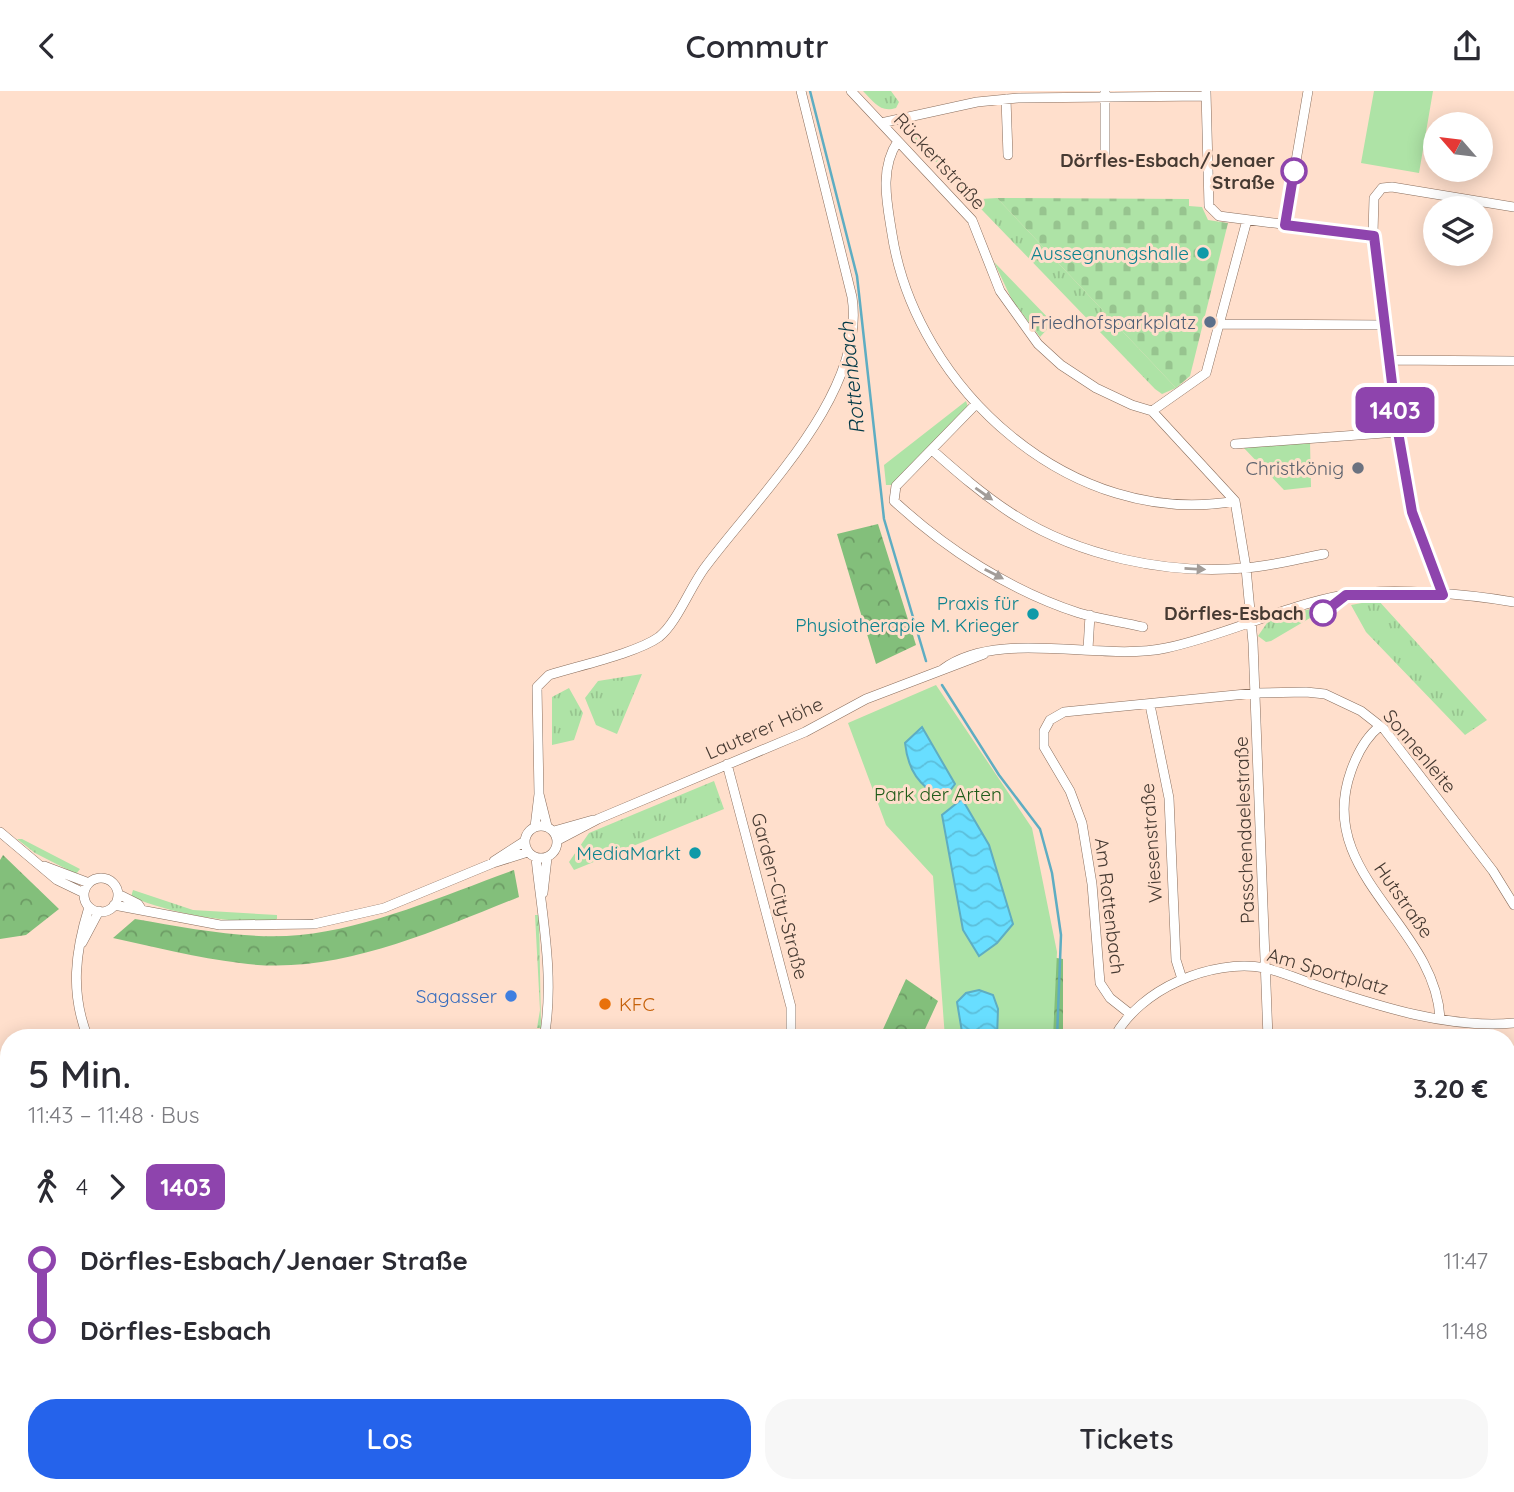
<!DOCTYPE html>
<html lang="de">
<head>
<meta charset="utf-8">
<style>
  :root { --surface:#fff; --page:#f7f7f7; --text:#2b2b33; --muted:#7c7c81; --accent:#2563eb }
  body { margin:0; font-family:Quicksand,sans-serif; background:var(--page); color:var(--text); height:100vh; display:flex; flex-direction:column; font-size:26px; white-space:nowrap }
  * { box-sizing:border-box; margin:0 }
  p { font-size:23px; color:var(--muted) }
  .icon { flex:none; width:38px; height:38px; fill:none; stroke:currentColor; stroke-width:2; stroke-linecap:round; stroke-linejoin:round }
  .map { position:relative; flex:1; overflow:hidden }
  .panel { position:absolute; left:0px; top:938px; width:1516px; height:464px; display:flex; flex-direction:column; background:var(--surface); border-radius:28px 28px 0 0; box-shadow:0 4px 18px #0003 }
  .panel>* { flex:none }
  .badge { padding:0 14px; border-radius:10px; font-size:24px; line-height:46px }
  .needle { width:46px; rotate:298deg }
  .controls { position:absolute; left:1423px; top:21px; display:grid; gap:14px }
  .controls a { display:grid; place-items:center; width:70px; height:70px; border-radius:50%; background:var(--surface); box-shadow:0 4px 18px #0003; font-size:35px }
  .map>.badge { position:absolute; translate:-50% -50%; box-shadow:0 0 0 4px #fff }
  .legs { display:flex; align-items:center; gap:10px; height:77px; padding:0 28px; font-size:23px }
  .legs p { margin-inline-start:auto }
  .head { display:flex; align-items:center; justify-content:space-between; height:119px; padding:0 28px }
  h1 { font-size:38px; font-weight:600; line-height:52px }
  .cta { display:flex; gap:14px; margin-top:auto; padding:14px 28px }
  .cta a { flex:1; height:80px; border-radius:28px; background:var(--accent); color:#fff; font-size:28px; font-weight:600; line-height:80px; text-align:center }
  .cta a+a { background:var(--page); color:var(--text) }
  ul { padding:0 28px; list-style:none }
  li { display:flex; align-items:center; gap:24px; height:70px; font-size:26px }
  li i { display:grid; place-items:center; width:10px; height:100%; margin:0 9px; background:currentColor }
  li i::after { content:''; width:18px; height:18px; margin:-9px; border:5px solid; border-radius:50%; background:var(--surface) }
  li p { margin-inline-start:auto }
  li:first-child i { background:linear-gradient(#0000 50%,currentColor 0) }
  li:last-child i { background:linear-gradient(currentColor 50%,#0000 0) }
  header { display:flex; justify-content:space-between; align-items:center; height:91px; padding:0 28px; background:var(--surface); font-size:32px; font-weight:600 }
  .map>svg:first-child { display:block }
  .grass { fill:url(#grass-tufts) }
  .forest { fill:url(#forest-crowns) }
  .cemetery { fill:url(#cemetery-stones) }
  .park { fill:#aee3a6 }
  .garden { fill:url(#garden-furrows) }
  .water { fill:url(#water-waves); stroke:#5eadc2; stroke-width:2 }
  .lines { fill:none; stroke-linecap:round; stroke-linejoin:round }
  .stream { stroke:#5eadc2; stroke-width:2.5 }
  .minor-casing { stroke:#8a6e5d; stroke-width:10 }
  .trunk-casing { stroke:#b97c7a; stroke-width:16 }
  .minor { stroke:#fff; stroke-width:9 }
  .trunk { stroke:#f8b2b4; stroke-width:14 }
  .oneway { fill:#a29c98 }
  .line-1-casing { stroke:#fff; stroke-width:16 }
  .line-1 { stroke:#8e44ad; stroke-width:10 }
  .stop-1-dot { fill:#fff; stroke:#8e44ad; stroke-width:3.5 }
  .culture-dot { fill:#0f9aa8; stroke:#ffdfcc; stroke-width:2.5 }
  .service-dot { fill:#5c6f8a; stroke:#ffdfcc; stroke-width:2.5 }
  .worship-dot { fill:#6b7280; stroke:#ffdfcc; stroke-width:2.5 }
  .shop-dot { fill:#3f7fe0; stroke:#ffdfcc; stroke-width:2.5 }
  .food-dot { fill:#e8710a; stroke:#ffdfcc; stroke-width:2.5 }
  .labels { text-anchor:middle; stroke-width:6; stroke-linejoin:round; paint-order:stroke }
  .stop-label { font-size:19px; font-weight:bold; fill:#463a32; stroke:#ffdfcc; text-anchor:end }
  .street-label { font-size:19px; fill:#463a32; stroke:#ffdfcc }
  .culture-label { font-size:19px; fill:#0d838f; stroke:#ffdfcc; text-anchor:end }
  .service-label { font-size:19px; fill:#4e5e75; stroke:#ffdfcc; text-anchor:end }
  .worship-label { font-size:19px; fill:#5b616d; stroke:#ffdfcc; text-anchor:end }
  .park-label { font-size:19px; fill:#215c1a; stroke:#ffdfcc }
  .shop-label { font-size:19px; fill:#366cbe; stroke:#ffdfcc; text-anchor:end }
  .food-label { font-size:19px; fill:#c56008; stroke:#ffdfcc; text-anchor:start }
  .water-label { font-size:21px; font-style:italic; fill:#003846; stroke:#ffdfcc }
</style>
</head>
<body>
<header><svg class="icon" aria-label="back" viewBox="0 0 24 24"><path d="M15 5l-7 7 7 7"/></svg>Commutr<svg class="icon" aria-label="share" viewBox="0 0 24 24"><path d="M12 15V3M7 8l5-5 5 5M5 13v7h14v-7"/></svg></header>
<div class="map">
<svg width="1514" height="1401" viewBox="0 0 1514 1401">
  <defs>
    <pattern id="grass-tufts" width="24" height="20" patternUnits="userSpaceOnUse" patternTransform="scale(1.75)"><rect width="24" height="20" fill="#aee3a6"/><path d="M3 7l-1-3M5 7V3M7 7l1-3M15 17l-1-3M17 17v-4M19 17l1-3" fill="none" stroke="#97c48f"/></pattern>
    <pattern id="forest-crowns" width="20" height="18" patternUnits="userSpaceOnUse" patternTransform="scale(1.75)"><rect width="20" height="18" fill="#83bf7b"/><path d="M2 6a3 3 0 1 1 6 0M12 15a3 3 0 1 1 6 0" fill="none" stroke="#6d9c65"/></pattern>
    <pattern id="cemetery-stones" width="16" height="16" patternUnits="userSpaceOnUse" patternTransform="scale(1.75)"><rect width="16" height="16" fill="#aee3a6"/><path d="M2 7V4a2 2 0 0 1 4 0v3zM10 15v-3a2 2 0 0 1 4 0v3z" fill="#97c48f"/></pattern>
    <pattern id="garden-furrows" width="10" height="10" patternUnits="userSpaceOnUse" patternTransform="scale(1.75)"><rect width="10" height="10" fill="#aee3a6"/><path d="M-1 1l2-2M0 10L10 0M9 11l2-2" fill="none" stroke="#97c48f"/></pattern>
    <pattern id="water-waves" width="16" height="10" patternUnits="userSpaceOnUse" patternTransform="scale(1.75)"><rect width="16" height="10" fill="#68deff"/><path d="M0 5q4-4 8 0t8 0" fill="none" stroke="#5cbfdb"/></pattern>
  </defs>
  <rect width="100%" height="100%" fill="#ffdfcc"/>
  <!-- grass -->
  <path class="grass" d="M863,0H891L899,11L896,17C880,22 874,11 863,0Z
    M909,33L981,108L997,107L1176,297L1162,303L1155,298L902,36Z
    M994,171L1053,232L1040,246L1012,209Z
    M1378,509L1487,629L1465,644L1366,541L1351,514Z
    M1325,514L1327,517L1271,550L1266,551L1258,545L1269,529Z
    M642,583L617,643L596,634L585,607L598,590Z
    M569,597L583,622L574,649L552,654V606Z
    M714,690L724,718L574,779L569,771L589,742Z
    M17,748H22L80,778L76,783L35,762Z
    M133,799L193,819L277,824V828L271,831C218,830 181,825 131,806Z
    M535,824H539L541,937H537L540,919Z
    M9,1030V1128L0,1119V1033Z
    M9,1298V1393H123L125,1401H0V1308Z"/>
  <!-- forest -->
  <path class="forest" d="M878,433L916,554L876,573L837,443Z
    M3,764L59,818L26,844L0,848V769Z
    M514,779L519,806C433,840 335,886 240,872C197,867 155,856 113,847L135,828C189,837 245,849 300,844C371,837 447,803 514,779Z
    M1007,859L1063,868V947H1011Z
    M906,888L938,910L921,947H879Z"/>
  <!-- cemetery -->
  <path class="cemetery" d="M997,107L1189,108V115L1202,116L1208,129L1228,132L1190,285L1176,297Z"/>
  <!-- park -->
  <path class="park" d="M1374,0H1433L1419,82L1361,72Z
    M966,310L968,316L892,394H886L884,374Z
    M1310,350L1311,396L1284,399L1243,356Z
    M936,594L1032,737L1057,861L1053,947H945L933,785L886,734L848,632Z
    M222,1393H334V1401H226Z
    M741,1393H822L817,1401H740Z"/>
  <!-- garden -->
  <path class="garden" d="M827,1393H1148L1146,1401H823Z"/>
  <!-- water -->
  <path class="water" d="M922,636L955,693L943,709C919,694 908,680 905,652Z
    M962,708L989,754L1013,833L997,852L979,865L963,839L942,724Z
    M979,899L993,904L998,918L997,947H963L957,911L966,902Z"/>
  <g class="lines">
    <!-- stream -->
    <path class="stream" d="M810,0L857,185L884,428L926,570
      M942,594L999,684L1040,738L1052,782L1061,844L1057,947
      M1145,1393L1147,1401"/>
    <!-- minor casing -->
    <g class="minor-casing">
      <path id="minor" d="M851,0L972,129L1000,200L1038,253L1061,274L1096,297L1132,314L1152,320L1235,410L1246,477L1253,552L1268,947
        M1206,1L1209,115L1219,125L1374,145
        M1006,8L1008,64
        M881,32L977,11L1018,7L1206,5
        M898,50C879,78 887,112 892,143C916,298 1073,439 1235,410
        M1105,64V0
        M1285,134L1308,0
        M1219,233L1386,234
        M1389,269L1514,270
        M976,313L896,395L894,410C947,459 1011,500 1079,522C1100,528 1122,531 1143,536
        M1152,320L1206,282L1247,129
        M1235,353L1398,341
        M932,359C957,381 982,403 1011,422C1077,465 1167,484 1245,477C1272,475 1298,468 1324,463
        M1443,504L1412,421L1398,341L1373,142L1374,107L1382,97L1392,96L1514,116
        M1088,558L1090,524
        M943,578C998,537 1101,571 1166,557C1227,544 1283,515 1344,504C1391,496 1467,503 1514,511
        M1150,614L1169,707L1176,869L1182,888
        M1380,635C1366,646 1357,663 1351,680C1314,783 1435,833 1440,927
        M727,673L791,916V947
        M525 751a16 16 0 1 1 32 0a16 16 0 1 1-32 0Z
        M547,735L539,703L537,596L549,584C577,575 637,562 659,546C677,532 691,494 706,475C759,404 867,301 852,206L801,0
        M535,736L539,703
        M554,740L593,729
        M0,741L57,789L84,802
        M558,749L598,728L805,641L866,608L984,563
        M536,767C542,825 555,888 544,947
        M494,770L525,750
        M44,775L89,792
        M84 804a17 17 0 1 1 34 0a17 17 0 1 1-34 0Z
        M543,802L547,767
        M118,803L138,813L142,819
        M114,814L220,834L314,833L384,817L493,772L528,761
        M82,852L99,820
        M1129,922L1110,907L1100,892L1092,793L1082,732L1070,700L1044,656V640L1050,629L1064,621L1256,602L1306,601L1325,603L1361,620L1384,638L1493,780L1514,814
        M88,947C70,902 75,861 89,816
        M1114,947C1139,898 1212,867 1265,877C1283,881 1303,890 1321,896C1381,916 1450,938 1514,932
        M1507,1330H1514
        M362,1393V1401
        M350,1401L351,1393
        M566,1401L570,1393
        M1272,1401V1393
        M1399,1401V1393"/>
    </g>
    <!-- trunk casing -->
    <g class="trunk-casing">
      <path id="trunk" d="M0,1152L9,1161
        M0,1174L9,1182
        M159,1393L162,1401
        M179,1393L183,1401"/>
    </g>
    <!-- minor -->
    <use href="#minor" class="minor"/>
    <!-- trunk -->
    <use href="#trunk" class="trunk"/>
  </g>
  <!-- one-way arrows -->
  <defs><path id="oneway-solid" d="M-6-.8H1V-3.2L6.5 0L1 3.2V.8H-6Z" transform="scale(1.75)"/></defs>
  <g class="oneway">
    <use href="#oneway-solid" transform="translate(984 403) rotate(35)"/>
    <use href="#oneway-solid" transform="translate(1195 478) rotate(3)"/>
    <use href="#oneway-solid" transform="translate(994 483) rotate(27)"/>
  </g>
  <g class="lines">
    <!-- line-1 casing -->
    <g class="line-1-casing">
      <path id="line-1" d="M1294,80L1285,134L1374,145L1398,341L1412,421L1443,504H1346L1323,522"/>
    </g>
    <!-- line-1 -->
    <use href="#line-1" class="line-1"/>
  </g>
  <!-- markers -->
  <g class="stop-1-dot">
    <circle cx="1294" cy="80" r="12"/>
    <circle cx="1323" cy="522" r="12"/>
  </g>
  <g class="culture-dot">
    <circle cx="1203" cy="162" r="7"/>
    <circle cx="1033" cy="523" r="7"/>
    <circle cx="695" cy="762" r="7"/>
  </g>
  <circle class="service-dot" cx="1210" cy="231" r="7"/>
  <circle class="worship-dot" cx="1358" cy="377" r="7"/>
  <circle class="shop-dot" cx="511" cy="905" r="7"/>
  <circle class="food-dot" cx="605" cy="913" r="7"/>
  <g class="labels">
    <!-- stop labels -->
    <g class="stop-label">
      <text x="1275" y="76">Dörfles-Esbach/Jenaer<tspan x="1275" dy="22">Straße</tspan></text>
      <text x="1304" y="529">Dörfles-Esbach</text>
    </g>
    <!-- street labels -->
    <g class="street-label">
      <text transform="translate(940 70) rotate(47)" y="7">Rückertstraße</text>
      <text transform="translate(764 637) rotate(-24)" y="7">Lauterer Höhe</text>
      <text transform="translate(1420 660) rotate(50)" y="7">Sonnenleite</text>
      <text transform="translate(1244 739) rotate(-92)" y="7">Passchendaelestraße</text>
      <text transform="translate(1151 752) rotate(-94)" y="7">Wiesenstraße</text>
      <text transform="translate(780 805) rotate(75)" y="7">Garden-City-Straße</text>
      <text transform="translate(1404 809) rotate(55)" y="7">Hutstraße</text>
      <text transform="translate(1110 815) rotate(83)" y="7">Am Rottenbach</text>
      <text transform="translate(1328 880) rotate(16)" y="7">Am Sportplatz</text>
    </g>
    <!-- culture labels -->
    <g class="culture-label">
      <text x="1189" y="169">Aussegnungshalle</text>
      <text x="1019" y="519">Praxis für<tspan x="1019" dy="22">Physiotherapie M. Krieger</tspan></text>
      <text x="681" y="769">MediaMarkt</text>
    </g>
    <!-- service labels -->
    <g class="service-label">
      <text x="1196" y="238">Friedhofsparkplatz</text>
    </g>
    <!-- worship labels -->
    <g class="worship-label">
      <text x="1344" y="384">Christkönig</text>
    </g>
    <!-- park labels -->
    <g class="park-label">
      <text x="938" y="710">Park der Arten</text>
    </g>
    <!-- shop labels -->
    <g class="shop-label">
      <text x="497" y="912">Sagasser</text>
    </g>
    <!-- food labels -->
    <g class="food-label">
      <text x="619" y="920">KFC</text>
    </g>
    <!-- water labels -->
    <g class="water-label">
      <text transform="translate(852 287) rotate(-96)" y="7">Rottenbach</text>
    </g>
  </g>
</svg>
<div class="controls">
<a><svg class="needle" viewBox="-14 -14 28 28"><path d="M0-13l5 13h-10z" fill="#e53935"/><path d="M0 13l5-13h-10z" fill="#7c7c81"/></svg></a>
<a><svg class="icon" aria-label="layers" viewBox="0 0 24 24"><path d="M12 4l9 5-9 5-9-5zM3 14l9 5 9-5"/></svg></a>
</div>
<b class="badge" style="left:1395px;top:319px;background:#8e44ad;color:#fff">1403</b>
<section class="panel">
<div class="head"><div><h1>5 Min.</h1><p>11:43 – 11:48 · Bus</p></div><b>3.20 €</b></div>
<div class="legs"><svg class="icon" aria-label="walk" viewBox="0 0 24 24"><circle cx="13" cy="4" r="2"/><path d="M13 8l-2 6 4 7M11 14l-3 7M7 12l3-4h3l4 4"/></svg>4<svg class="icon" aria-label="forward" viewBox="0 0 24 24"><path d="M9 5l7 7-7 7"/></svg><b class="badge" style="background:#8e44ad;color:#fff">1403</b></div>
<ul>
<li><i style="color:#8e44ad"></i><b>Dörfles-Esbach/Jenaer Straße</b><p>11:47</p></li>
<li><i style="color:#8e44ad"></i><b>Dörfles-Esbach</b><p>11:48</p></li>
</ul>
<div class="cta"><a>Los</a><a>Tickets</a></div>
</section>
</div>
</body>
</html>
